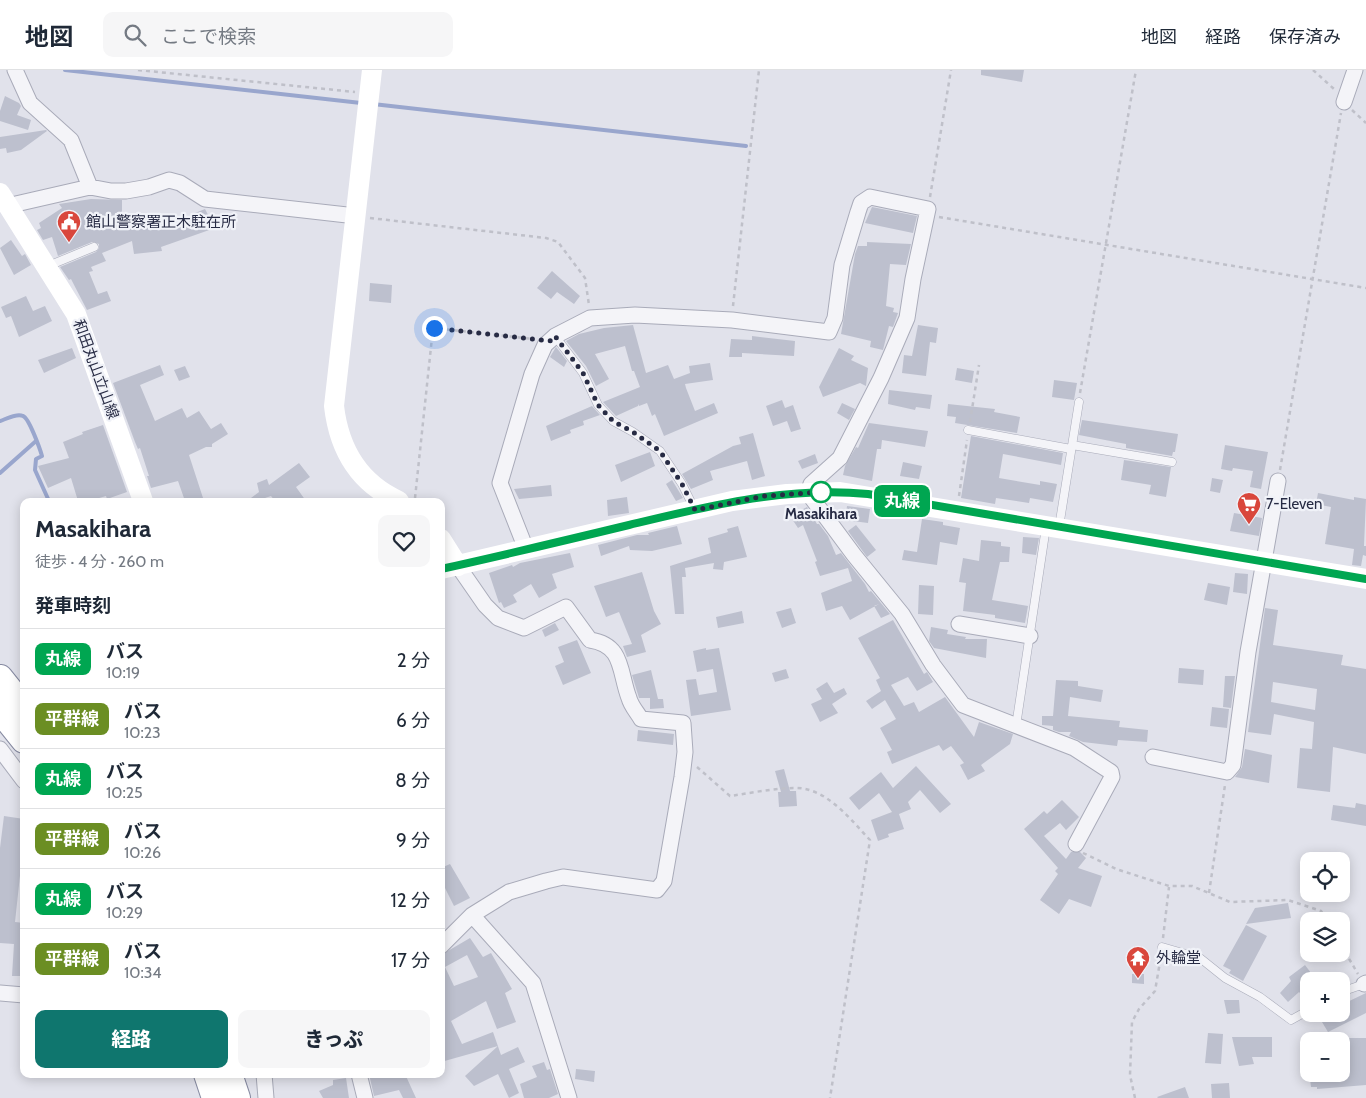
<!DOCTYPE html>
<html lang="ja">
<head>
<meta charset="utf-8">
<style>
  :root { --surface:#fff; --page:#f6f6f7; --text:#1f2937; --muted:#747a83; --line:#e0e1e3; --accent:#0f766e }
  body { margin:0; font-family:Cabin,"Noto Sans JP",sans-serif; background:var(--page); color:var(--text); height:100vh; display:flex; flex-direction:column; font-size:19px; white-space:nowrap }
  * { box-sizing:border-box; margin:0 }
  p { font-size:16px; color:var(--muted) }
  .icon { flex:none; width:28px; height:28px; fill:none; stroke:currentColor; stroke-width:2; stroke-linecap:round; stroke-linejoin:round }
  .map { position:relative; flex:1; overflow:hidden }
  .side { position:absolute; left:20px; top:428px; width:425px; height:580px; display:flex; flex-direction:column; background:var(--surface); border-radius:10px; box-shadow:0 2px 12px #0003 }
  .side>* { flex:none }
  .badge { padding:0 10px; border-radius:8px; font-size:18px; line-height:32px }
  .fabs { position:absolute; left:1300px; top:782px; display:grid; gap:10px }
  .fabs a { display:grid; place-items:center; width:50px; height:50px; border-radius:10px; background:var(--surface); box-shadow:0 2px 12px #0003; font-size:25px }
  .you { position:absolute; width:25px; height:25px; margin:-12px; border:4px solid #fff; border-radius:50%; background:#1a73e8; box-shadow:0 0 0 8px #1a73e833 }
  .map>.badge { position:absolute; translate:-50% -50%; box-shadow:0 0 0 2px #fff }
  h2 { padding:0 15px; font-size:19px; line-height:45px }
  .round { display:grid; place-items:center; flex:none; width:52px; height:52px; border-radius:10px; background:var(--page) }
  .summary { display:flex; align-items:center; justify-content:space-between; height:85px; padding:0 15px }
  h1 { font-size:24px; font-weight:800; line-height:38px }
  .primary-button { display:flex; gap:10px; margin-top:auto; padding:10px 15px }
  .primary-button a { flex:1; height:58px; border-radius:10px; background:var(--accent); color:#fff; font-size:20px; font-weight:800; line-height:58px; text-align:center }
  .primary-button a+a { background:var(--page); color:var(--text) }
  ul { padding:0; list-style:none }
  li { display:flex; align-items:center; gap:15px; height:60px; padding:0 15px; border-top:1px solid var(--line) }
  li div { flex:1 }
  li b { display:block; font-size:19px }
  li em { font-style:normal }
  li .badge { min-width:55px; font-weight:700; text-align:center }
  header { display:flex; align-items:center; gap:30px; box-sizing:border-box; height:70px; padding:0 25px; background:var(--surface); border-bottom:1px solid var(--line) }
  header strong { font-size:24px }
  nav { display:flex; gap:28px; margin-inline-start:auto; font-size:18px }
  .search { width:350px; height:45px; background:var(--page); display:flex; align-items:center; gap:12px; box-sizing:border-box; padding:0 18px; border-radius:10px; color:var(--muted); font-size:19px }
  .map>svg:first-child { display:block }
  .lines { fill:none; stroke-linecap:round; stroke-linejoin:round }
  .stream { stroke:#99a6cd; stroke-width:4 }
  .building { fill:#bdc0ce; fill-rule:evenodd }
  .lane-casing { stroke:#a9abb9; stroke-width:9 }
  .street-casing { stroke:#a9abb9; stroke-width:17 }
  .highway-casing { stroke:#878ba2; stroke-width:28 }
  .path { stroke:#bfc0c9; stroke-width:2.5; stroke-dasharray:4 4; stroke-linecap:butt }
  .lane { stroke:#f4f4f8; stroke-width:8 }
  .street { stroke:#f4f4f8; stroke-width:15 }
  .secondary { stroke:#fff; stroke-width:20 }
  .highway { stroke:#fff; stroke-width:26 }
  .line-casing { stroke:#fff; stroke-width:11 }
  .line { stroke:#00a651; stroke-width:8 }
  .walk { stroke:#272b44; stroke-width:5; stroke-dasharray:0 9 }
  .stop-dot { fill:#fff; stroke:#00a651; stroke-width:2.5 }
  .labels { text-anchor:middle; stroke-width:4.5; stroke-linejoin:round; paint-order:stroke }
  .poi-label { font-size:15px; fill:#272b44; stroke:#f0f2f8; text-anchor:start }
  .street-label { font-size:15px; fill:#272b44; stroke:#f0f2f8 }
  .stop-label { font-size:15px; font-weight:bold; fill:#272b44; stroke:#f0f2f8 }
</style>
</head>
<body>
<header>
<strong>地図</strong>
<div class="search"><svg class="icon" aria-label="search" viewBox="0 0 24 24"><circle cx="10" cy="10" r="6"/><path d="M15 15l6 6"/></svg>ここで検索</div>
<nav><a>地図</a><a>経路</a><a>保存済み</a></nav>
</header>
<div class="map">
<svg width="1366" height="1028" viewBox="0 0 1366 1028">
  <rect width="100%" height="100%" fill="#e1e2eb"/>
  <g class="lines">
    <!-- stream -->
    <path class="stream" d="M65,0L361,33
      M373,34L746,76
      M0,351C6,349 17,343 23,346C29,348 40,379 42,386L36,389L35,400L49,431
      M0,403L36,371"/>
  </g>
  <!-- building -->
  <path class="building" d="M981,0H1024L1022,12L981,5Z
    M5,26L19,33L21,36L17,45L31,50L28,60L0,51V41Z
    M46,60L47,61L21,80L7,83L6,78L0,79V67Z
    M91,129L122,130V147L141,144L142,150L168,146L169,158L197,149L195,143L205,139L215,158L161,177L162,181L134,184L132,171L102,183L106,191L91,197L93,201L89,202L98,224L107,221L111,231L87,240L71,209L69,210L60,197L96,182L99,178V174L92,172L58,186L52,167L43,170L37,160L41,158L39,153L62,138L59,134Z
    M872,137L917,146L913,163L865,153Z
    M11,170L22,186L25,184L31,195L14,205L0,178Z
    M867,172L911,174L906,195L890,194L886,236L894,238L893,242L898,243L893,257L889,256L883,280L870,277L871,271L841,264L855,184L858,176H867Z
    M552,201L580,226L574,234L557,222L551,229L537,218Z
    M370,213L392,215L391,233L369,231Z
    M26,226L33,241L45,236L52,251L19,267L11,246L6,248L1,237Z
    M633,255L646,303L668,295L674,309L690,303L689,296L710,293L713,310L685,314L686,318L695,341L714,333L718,343L664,366L655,344L652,346L647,333L639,336L638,334V336L616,346L603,332L640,317L634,301H632L625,276L595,284L609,309L596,316L586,296L566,271L579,264L604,258Z
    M918,255L938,258L936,273L930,272L926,306L902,303L904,285L912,286Z
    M752,266L795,271L794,286L742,283V287H729L731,269L752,270Z
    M556,277L567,291L564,297L550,287Z
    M72,278L76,288L44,303L38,290Z
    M839,278L854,286L851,290L868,298L866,316L860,313L823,327L819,317Z
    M160,295L164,305L140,315L155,351L182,338L187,348L199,341L211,359L221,353L228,364L212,374V377H206L189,385L204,431H185L178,411L151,418L147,406H149L140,378L138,379L135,372L113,313Z
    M185,296L190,307L179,311L174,300Z
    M957,298L974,301L972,313L955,310Z
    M1054,310L1077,313L1074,330L1052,327Z
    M889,320L932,325L930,339L916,337L915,340L888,334Z
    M782,330L785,338L793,335L801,359L791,362L787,351L773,356L766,336Z
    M842,333L855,339L849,350L837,343Z
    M948,334L995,339L994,342L1020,347L1017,363L955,353L956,347L947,346Z
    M592,336L600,345L583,351L584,355L570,360L571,363L551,371L546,356Z
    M1082,350L1178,364L1175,382H1173L1172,386L1126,378V374L1079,365Z
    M869,353L928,361L925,377L882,370L881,379H877L872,411L843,405L845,396L856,377L858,378Z
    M103,355L127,422L107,429L106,426L89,431H78L71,408L48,418L38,396L69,388L63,372L83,364L82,362Z
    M753,363L765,406L752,410L747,391L710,401L713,410L691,419L682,404L733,376L741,374L739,367Z
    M971,366L1063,383L1061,395L1003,384L999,408L1040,415V411L1057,414L1053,432L1030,428L1029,433L996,428L995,434L961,428Z
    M1225,375L1268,382L1261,419L1250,417L1253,401L1233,398L1232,401L1221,399Z
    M650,382L655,396L621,412L615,395Z
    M815,384L818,393L802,399L798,391Z
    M1124,390L1171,397L1166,427L1149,424L1151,415L1121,410Z
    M903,392L922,396L919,409L900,406Z
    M299,393L310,407L296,417L306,431H275L271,426L256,431H247L259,422L257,413L267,409L269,415Z
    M1212,408L1223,410L1220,423L1210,421Z
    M672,410L683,428L676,431L666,414Z
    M551,415L552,426L519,429L514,419Z
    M1318,423L1354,430V427L1366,429L1364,476H1366V486L1363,485L1361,496L1352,495L1354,479L1325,474L1331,437L1316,434Z
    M627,427L629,443L608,446L607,430Z
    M847,436L870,439L868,453L845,450Z
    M807,437L817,454H819L828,466L836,485L841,483L865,514L869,522L871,521L890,544L881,548L874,536L879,534L850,550L842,536L826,541L821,523L852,511L848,498L820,506L815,492L817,491L803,455L798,458L790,446Z
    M1234,443L1262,448L1259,466L1230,461Z
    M922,449L943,452V455L960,458L957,475L940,472L937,495L902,490L904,480L917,482Z
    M856,455L876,480L867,487L848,461Z
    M677,456L682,474L652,481L630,480L629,476L601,486L598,475L637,465H649L648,463Z
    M738,456L747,487L724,492L723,500L713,499L714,493L685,498L686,507H682L684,544H675L670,496L711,483L708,468L728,462L727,459Z
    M1023,467L1039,468L1036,485L1022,483Z
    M981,470L1001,472V476L1010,477L1009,492H1000L992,530L1028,536L1025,553L995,548V545L963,541L966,513L959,512L963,488L979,491Z
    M570,483L574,497L552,504L557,518L539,528L531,514L513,525L517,532L504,538L501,532L499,533L489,503L512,495L513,497L520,493Z
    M642,502L654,541L661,554L641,565L646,582L627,587L623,576L632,574L619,542L606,547L594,516Z
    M1235,503L1248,504L1247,524L1233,522Z
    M1208,513L1230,517L1227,535L1204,530Z
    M919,515L934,516L933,545L918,544Z
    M791,538L796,553L782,558L776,542Z
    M1265,538L1278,540L1273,575L1343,585L1341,595L1366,599V684L1333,677L1330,722L1297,718L1300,678L1312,679L1314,652L1274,644L1271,665L1248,662ZM1273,612L1317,619L1315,640L1271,632Z
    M742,541L744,553L718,558L716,547Z
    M893,550L924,604L927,602L933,612L917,621L908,607L891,615L904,636L914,632L919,642L945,627L974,667L979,652L1013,664L1010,674L981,695L985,701L968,710L960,695L964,693L951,676L943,681L939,675L892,694L887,682L892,680L880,658L896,649L885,630L872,639L866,631L881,621L876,610L880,608L858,568Z
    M555,553L559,560L545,567L542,560Z
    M931,557L948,560L947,564L966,567L965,569H987L986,588L934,578L929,571Z
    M577,570L591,603L563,615L555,596L564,592L558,577Z
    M706,578V580L719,578L731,640L691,646L686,610L696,609L699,625L717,622L713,599L697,602L693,581Z
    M1179,598L1204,600L1203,615L1178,613Z
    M786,599L789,608L775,612L772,603Z
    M651,600L658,629H663L664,638L650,639V628H639L632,605Z
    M1225,606H1235L1231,638L1223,637Z
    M1056,610L1078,611V616L1103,620L1101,632L1070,627L1068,646L1120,651L1119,657L1148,660L1147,672L1118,670L1117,676L1083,672L1069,666L1071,662H1059L1053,660V656L1042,655V646H1053Z
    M827,612L834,623L844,618L847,624L832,634L838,643L820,652L811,634L822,629L816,619Z
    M1212,637L1229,639L1227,658L1210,656Z
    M638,660L674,664L673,675L637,671Z
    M1245,679L1272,685L1269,713L1235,707L1242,697Z
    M916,696L951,734L940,743L920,720L908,732L911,739L899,744L904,759L888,764L889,767L878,771L871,750L892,742L879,723L859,740L849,728L881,702L893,718Z
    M784,699L790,721H796L797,736L779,737L778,722H781L775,701Z
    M1062,730L1079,747L1066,760L1060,753L1044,766L1066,789L1071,782H1080L1086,788L1078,798L1102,806L1091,837L1069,829L1059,844L1040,830L1058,804L1055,801L1058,798L1024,759L1044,741L1047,744Z
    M1356,733L1366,735V756L1331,750L1333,735L1355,738Z
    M4,746L24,749V787H22L15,852L24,853V906H12L14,874L0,873V778Z
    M450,794L470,828L454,836L441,810V798Z
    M1288,833L1291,848L1246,854L1255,838Z
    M1246,855L1267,866L1243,911L1229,903L1231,900L1223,896Z
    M470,868L483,887L491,883L512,919L505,923L516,952L497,959L486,931L451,951L462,974L493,962L501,985L518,977L525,992L509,999L519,1023L509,1028L498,1004L474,1016L465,1006L498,976L441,992V885ZM467,885L478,907L454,916L445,897Z
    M1305,895L1317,911H1309V920L1302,925L1299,922L1288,932L1280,923L1291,911L1289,907Z
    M1132,904H1144V914L1132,913Z
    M1366,923V943L1328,962L1322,952L1336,944L1341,945V935Z
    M1224,930H1239L1240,943L1227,944Z
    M1208,963L1223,964L1221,994L1205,993Z
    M1232,967H1272V987H1252L1254,994L1239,996Z
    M1341,968H1366V1015L1317,1019V1017H1311L1310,1009L1338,1007V1004H1341Z
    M544,992L547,1000L550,999L558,1024L549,1028H524L520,1014L537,1007L532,996Z
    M576,999L595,1001L594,1012L575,1009Z
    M369,1004H405L416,1028H403L399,1020L374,1026Z
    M346,1008L349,1028H323L319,1021L333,1015V1010Z
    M1229,1013L1230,1028H1212L1211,1014Z
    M1185,1017L1189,1028H1158L1157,1027Z"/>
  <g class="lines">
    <!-- lane casing -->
    <g class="lane-casing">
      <path id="lane" d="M48,196L94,177
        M555,266L583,303L598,335L613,351L633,362L660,381L682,414L694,438
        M968,360L1071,379
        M1072,375L1172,392
        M1059,457L1079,332
        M1016,656L1046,457
        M1162,877L1200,888L1225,908L1260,927L1291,950L1309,940
        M1341,922L1364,914"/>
    </g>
    <!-- street casing -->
    <g class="street-casing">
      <path id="street" d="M15,0L30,33L71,70L90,117
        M1344,32L1355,0
        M7,136L90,117L111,121H126L149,117L169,110L180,113L205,129L356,146
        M526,479L500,413L532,304L545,275L555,266L590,248L635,245L732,250L829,262L835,248L842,195L858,142L861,133L870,127L928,139L913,209L907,248L881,308L840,388L811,414L808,423L854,485L902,544L933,595L963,635L1074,678L1111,702L1112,707L1076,774
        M959,554L1030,566
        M0,679L24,711
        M1153,687L1227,702L1233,695L1248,582L1278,411
        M472,845L533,913L569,1028
        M441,876L472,845L509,822L546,811L563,807L657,820L664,811L682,707L685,682L683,653L641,649C637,642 631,636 629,628C619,602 624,575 590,570L566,537L524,558L498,548L485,535L458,496
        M1364,914L1366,913
        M0,923L24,925
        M264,1004L266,1028
        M359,1004L365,1028"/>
    </g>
    <!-- highway casing -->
    <g class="highway-casing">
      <path id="highway" d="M0,608L24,638
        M0,640L24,670
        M207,1004L215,1028
        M229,1004L237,1028"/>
    </g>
    <!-- path -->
    <path class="path" d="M138,0L355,22
      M1313,0L1334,19
      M1352,40L1366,53
      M930,127L951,0
      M939,147L1366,218
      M370,148L546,168L558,172L585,208L589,235
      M733,236L759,0
      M1080,323L1136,0
      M970,352L979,295
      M1280,400L1341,43
      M959,426L967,370
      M415,428L433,258L533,269
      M697,697L730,726C751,723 774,718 796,718C827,718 851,750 870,770L830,1028
      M1083,783L1116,799L1169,816H1192L1230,832L1288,830L1321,841L1327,851
      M1209,823L1225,715
      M1163,868L1169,817
      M1341,875L1358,904
      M1135,1028L1130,1005L1132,952L1139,939L1155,921L1161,886"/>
    <!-- lane -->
    <use href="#lane" class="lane"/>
    <!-- street -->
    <use href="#street" class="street"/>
    <!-- secondary -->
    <path class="secondary" d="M372,0L334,336C339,379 359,413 399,431
      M0,123L76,244L143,431
      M441,469L458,496
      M441,499L732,431L787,424L840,422L1366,509"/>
    <!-- highway -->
    <use href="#highway" class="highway"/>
  </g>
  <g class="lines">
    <!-- line casing -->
    <g class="line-casing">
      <path id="line" d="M441,499C504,485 567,470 629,455C708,436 786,416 868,424L1366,509"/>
    </g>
    <!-- line -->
    <use href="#line" class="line"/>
    <!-- walk -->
    <path class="walk" d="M434,258L550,271L555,266L583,303L598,335L613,351L633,362L660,381L682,414L695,440L765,426L821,422"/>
  </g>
  <!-- icons -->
  <defs>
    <g id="civic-pin" transform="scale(1.25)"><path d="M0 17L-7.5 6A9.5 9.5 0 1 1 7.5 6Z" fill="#d9473c" stroke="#f0f2f8"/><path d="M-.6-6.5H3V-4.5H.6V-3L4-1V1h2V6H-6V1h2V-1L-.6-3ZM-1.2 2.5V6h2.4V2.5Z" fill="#fff"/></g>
    <g id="supermarket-pin" transform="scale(1.25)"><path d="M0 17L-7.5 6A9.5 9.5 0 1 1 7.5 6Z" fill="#d9473c" stroke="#f0f2f8"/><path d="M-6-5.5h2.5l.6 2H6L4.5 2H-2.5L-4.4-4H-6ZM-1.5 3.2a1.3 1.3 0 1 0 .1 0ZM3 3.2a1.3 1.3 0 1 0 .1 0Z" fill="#fff"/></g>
    <g id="temple-pin" transform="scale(1.25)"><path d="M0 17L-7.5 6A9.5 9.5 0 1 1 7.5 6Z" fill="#d9473c" stroke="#f0f2f8"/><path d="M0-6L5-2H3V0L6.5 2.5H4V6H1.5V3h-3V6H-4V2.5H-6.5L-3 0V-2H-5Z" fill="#fff"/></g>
  </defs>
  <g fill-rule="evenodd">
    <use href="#civic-pin" x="69" y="152"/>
    <use href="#supermarket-pin" x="1249" y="434"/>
    <use href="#temple-pin" x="1138" y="888"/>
  </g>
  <!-- markers -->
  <circle class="stop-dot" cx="821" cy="422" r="10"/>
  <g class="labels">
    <!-- poi labels -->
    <g class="poi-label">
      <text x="86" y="157">館山警察署正木駐在所</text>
      <text x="1266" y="439">7-Eleven</text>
      <text x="1156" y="893">外輪堂</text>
    </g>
    <!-- street labels -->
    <g class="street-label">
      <text transform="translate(96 299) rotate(70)" y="5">和田丸山立山線</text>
    </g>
    <!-- stop labels -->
    <g class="stop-label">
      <text x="821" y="449">Masakihara</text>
    </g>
  </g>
</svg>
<div class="fabs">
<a><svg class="icon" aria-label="locate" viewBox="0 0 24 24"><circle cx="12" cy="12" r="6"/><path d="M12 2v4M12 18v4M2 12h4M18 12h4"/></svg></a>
<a><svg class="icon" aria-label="layers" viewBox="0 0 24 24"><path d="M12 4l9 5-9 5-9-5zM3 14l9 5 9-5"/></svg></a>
<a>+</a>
<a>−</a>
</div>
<div class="you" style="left:434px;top:258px"></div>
<b class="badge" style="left:902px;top:431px;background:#00a651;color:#fff">丸線</b>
<section class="side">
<div class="summary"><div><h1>Masakihara</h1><p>徒歩 · 4 分 · 260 m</p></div><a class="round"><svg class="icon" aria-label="heart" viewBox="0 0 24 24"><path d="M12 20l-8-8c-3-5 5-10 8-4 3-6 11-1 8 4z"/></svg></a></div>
<h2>発車時刻</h2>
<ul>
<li><span class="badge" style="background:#00a651;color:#fff">丸線</span><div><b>バス</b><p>10:19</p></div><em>2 分</em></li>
<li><span class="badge" style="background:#6b8e23;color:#fff">平群線</span><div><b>バス</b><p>10:23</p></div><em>6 分</em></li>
<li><span class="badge" style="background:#00a651;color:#fff">丸線</span><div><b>バス</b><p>10:25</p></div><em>8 分</em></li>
<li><span class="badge" style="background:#6b8e23;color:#fff">平群線</span><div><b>バス</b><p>10:26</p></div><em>9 分</em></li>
<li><span class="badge" style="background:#00a651;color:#fff">丸線</span><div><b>バス</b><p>10:29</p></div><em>12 分</em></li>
<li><span class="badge" style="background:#6b8e23;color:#fff">平群線</span><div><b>バス</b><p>10:34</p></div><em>17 分</em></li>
</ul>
<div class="primary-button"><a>経路</a><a>きっぷ</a></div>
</section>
</div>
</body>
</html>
